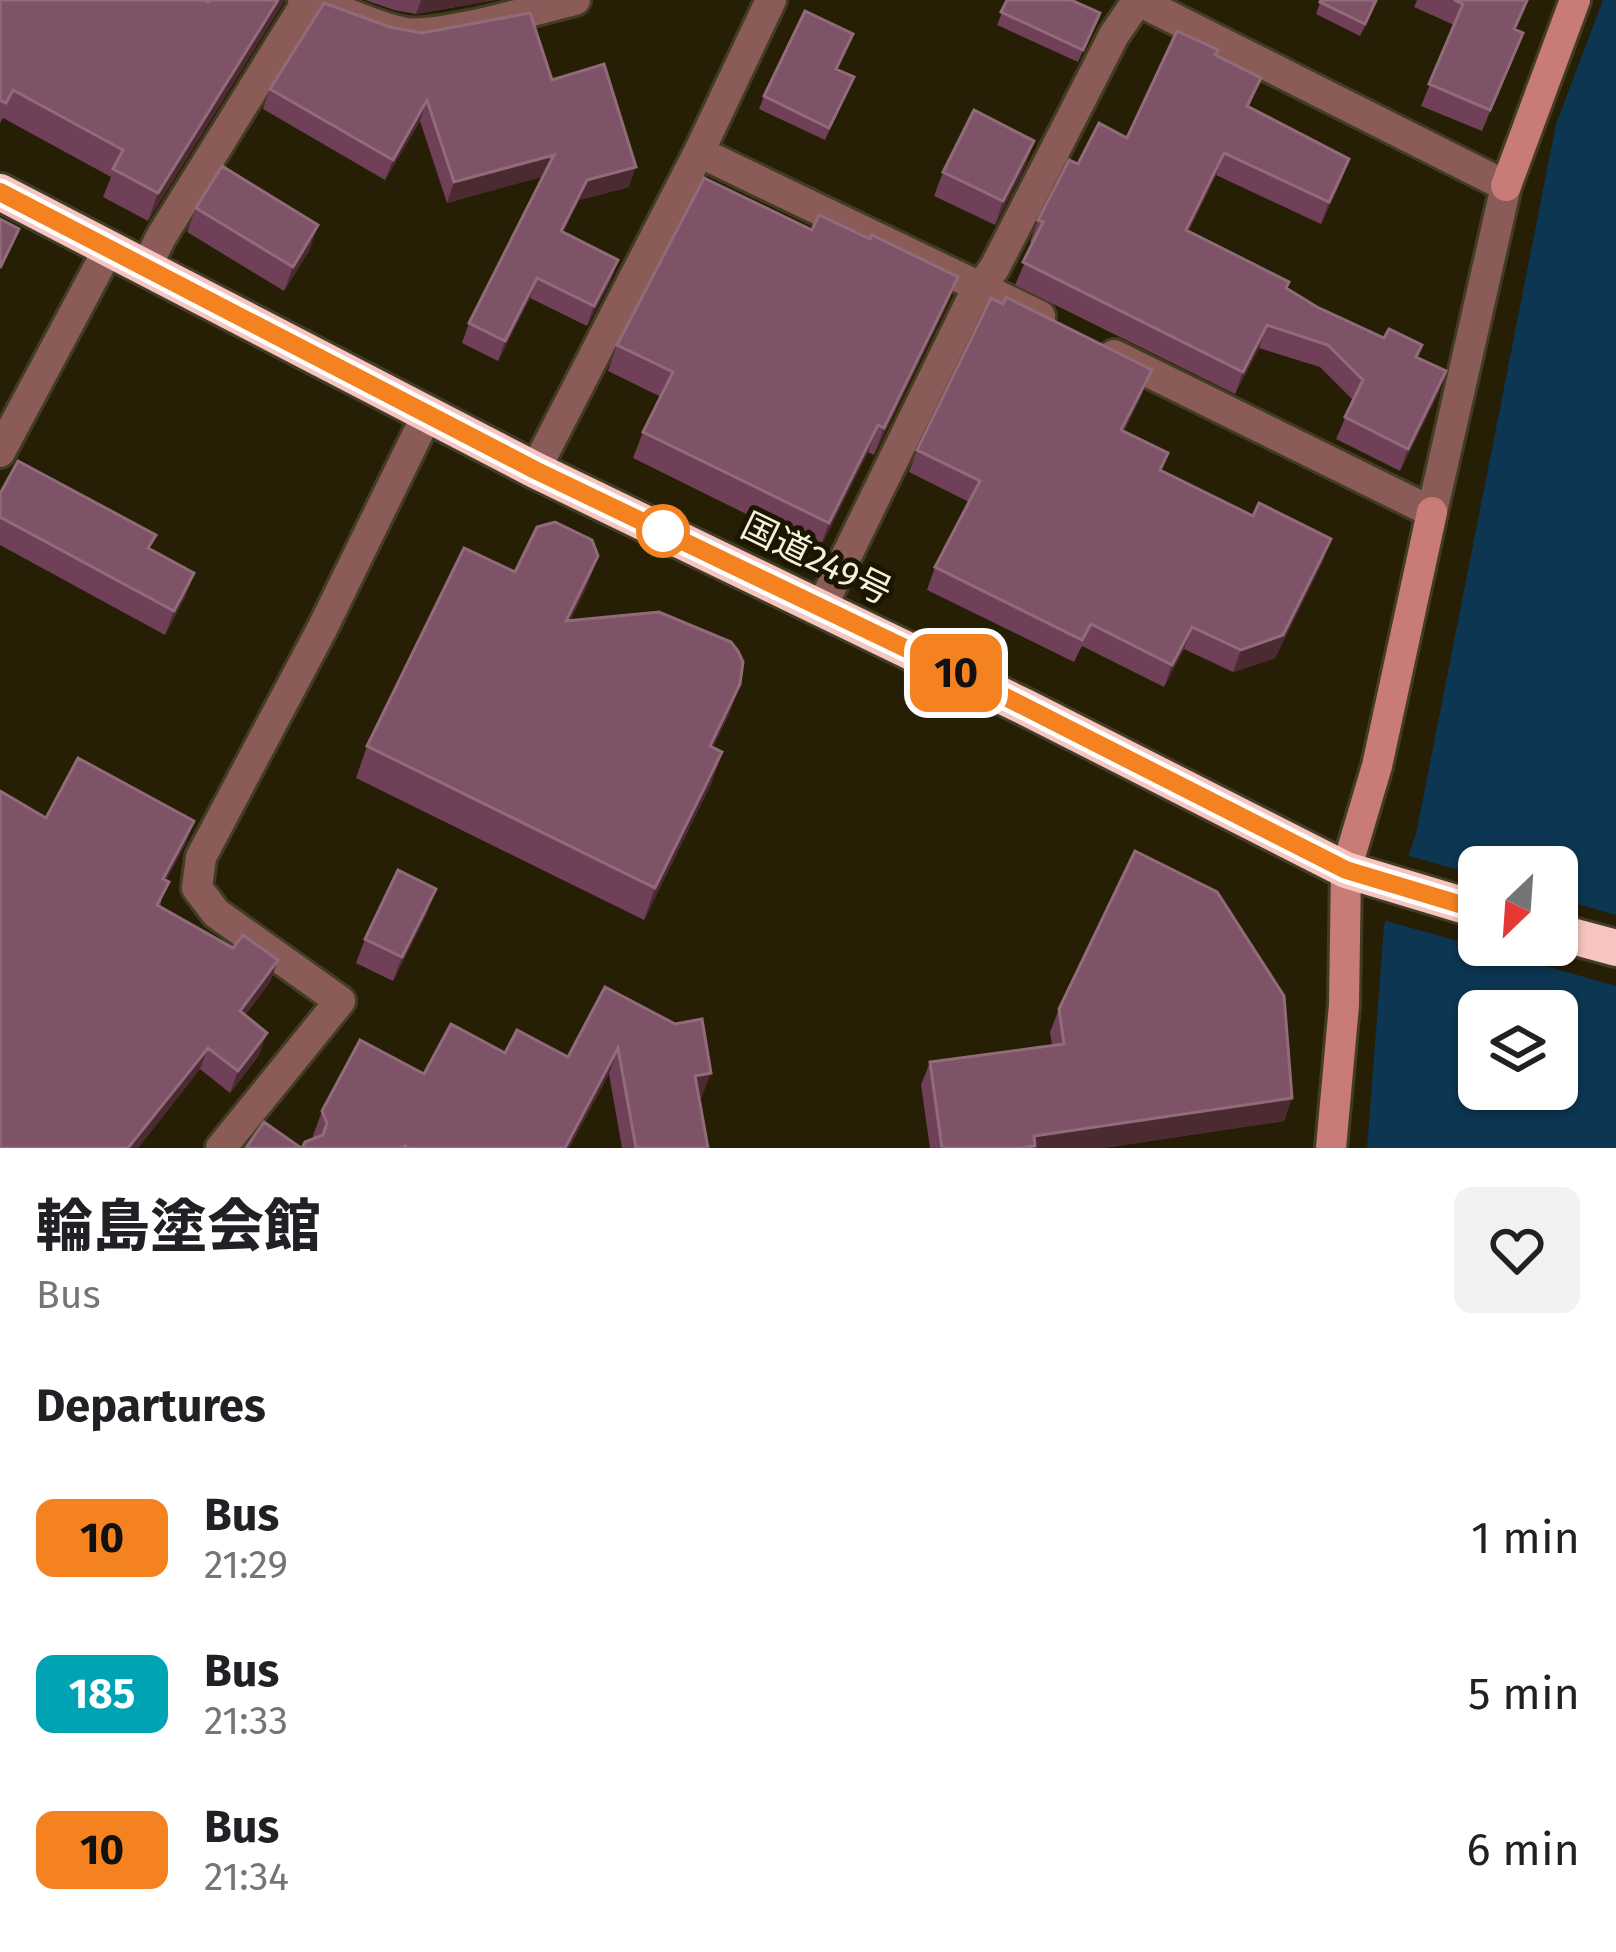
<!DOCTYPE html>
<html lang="en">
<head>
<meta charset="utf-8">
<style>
  :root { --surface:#fff; --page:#f2f2f2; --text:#202124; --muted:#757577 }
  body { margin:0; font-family:"Fira Sans","Noto Sans JP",sans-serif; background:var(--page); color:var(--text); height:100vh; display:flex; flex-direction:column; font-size:45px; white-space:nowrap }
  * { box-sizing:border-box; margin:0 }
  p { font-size:39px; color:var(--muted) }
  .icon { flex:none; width:66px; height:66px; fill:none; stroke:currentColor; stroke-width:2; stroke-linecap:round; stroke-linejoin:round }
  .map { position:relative; height:1148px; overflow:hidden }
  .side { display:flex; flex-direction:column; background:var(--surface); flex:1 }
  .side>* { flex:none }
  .badge { padding:0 24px; border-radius:18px; font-size:42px; line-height:78px }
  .needle { width:78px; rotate:205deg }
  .buttons { position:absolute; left:1458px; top:846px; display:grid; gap:24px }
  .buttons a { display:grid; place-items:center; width:120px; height:120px; border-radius:18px; background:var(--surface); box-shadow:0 3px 9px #0004; font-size:60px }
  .map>.badge { position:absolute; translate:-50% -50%; box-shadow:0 0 0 6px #fff }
  h2 { padding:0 36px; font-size:45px; line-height:108px }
  .round { display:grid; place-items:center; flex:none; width:126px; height:126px; border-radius:18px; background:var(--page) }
  .headline { display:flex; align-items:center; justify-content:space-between; height:204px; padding:0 36px }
  h1 { font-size:57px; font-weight:800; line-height:90px }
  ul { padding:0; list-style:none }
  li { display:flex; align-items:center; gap:36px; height:156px; padding:0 36px }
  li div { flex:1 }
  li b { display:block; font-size:45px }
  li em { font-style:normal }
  li .badge { min-width:132px; font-weight:700; text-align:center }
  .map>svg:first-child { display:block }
  .water { fill:#0c3651; fill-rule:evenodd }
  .pier { fill:#261f05 }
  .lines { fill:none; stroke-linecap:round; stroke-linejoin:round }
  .street-casing { stroke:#433c24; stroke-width:36 }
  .secondary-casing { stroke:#433c24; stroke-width:36 }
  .highway-casing { stroke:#433c24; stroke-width:42 }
  .street { stroke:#8b5b58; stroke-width:30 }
  .secondary { stroke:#c97b77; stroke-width:30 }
  .highway { stroke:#f6c5c1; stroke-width:36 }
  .wall { fill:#703f58 }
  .shaded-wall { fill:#4c2a31 }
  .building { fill:#7e5267; stroke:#916b7a; stroke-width:3 }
  .line-casing { stroke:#fff; stroke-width:27 }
  .line { stroke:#f58220; stroke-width:18 }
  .stop-dot { fill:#fff; stroke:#f58220; stroke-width:6 }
  .labels { text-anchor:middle; stroke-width:10; stroke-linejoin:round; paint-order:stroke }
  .street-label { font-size:36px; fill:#f5f1e1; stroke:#1c1500 }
</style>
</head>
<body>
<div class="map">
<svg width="1616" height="1148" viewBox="0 0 1616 1148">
  <rect width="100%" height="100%" fill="#261f05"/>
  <!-- water -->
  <path class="water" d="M1603,0H1616V1148H1367L1384,926L1416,834L1556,124ZM1479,867H1557V945H1479ZM1479,1011H1557V1089H1479Z"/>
  <!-- pier -->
  <path class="pier" d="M1403,854L1479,876V945H1557V898L1616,915V986L1380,919Z"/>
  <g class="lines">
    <!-- street casing -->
    <g class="street-casing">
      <path id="street" d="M303,0C338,6 367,25 401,32C433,40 538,9 575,0
        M699,152L1040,316
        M145,269L161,237L308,0
        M1114,355L1432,512L1506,186L1137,0
        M0,452L108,250
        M535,470L699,152L771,0
        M822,606L970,303L995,267L1114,35L1138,0
        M221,1148L340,1001L216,913L197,888L201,857L323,627L428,413"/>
    </g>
    <!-- secondary casing -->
    <g class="secondary-casing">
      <path id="secondary" d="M1506,186L1575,0
        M1331,1148L1344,1005L1346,870L1377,766L1432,512"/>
    </g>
    <!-- highway casing -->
    <g class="highway-casing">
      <path id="highway" d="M0,192L535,470L1025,707L1346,870L1479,910
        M1557,932L1616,948"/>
    </g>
    <!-- street -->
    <use href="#street" class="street"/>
    <!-- secondary -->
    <use href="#secondary" class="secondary"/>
    <!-- highway -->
    <use href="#highway" class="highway"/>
  </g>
  <!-- wall -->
  <path class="wall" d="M0,0L208,2L285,0L148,221L103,197L111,177L3,118L0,123Z
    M365,0H495L416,14L394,10Z
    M1007,0L1100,13L1078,62L997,25Z
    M1321,0H1378L1360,36L1316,14Z
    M1417,0H1529L1516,29L1523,33L1482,131L1421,106L1454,25L1414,7Z
    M390,27L552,80L629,187L579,200L563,232L618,260L611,280L587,326L530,298L498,361L462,343L469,323L543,176L447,203L420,121L385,180L263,109L270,89Z
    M853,34L837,69L854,77L825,140L759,109L764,96Z
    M1216,55L1261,78L1249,107L1341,181L1321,224L1216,175L1188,232L1317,307L1446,371L1438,394L1400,471L1336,439L1353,400L1320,367L1259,348L1235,394L1015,285L1033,243L1030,242L1038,220L1078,164L1127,138Z
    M1026,164L995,225L934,196L943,172Z
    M196,208L310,249L284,291L187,232Z
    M948,303L874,455L868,452L819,550L633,458L643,432L661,397L608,371L617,345Z
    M1143,392L1124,431L1161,471L1323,561L1275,658L1233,672L1184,649L1164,687L1082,646L1074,662L927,590L935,567L969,502L909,472L917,450Z
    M0,494L151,550L194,573L185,597L165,635L0,545Z
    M598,556L586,588L570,621L740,684L728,716L713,747L722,752L711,784L644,920L356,778L367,746L515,572Z
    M46,818L186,843L166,880L160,907L233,948L278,960L270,982L245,1015L259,1055L230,1093L200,1069L138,1148H0Z
    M427,913L393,981L356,963L365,939Z
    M605,987L701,1099H699L708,1148H622L609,1074L569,1148H302L314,1138L313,1136L322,1111L424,1074L505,1053L568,1057Z
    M1059,1009L1292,1098L1284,1121L1103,1148H930L921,1085L930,1062L1052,1045L1050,1032Z"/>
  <!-- shaded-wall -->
  <path class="shaded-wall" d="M278,0H285L148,221L158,193Z
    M421,0H495L416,14Z
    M427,100L420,121L385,180L393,160Z
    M1034,141L1026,164L995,225L1003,201Z
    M1224,153L1216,175L1178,253L1186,230Z
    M554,155L546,176L447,203L454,182Z
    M1349,159L1341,181L1321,224L1329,202Z
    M636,167L629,187L579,200L553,251L561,231L587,180Z
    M318,225L310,249L284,291L293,267Z
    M618,260L611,280L587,326L594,306Z
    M958,277L948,303L874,455L884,428Z
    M537,278L530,298L498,361L505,341Z
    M1267,325L1259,348L1235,394L1243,372Z
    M1152,370L1143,392L1113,452L1121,430Z
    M1446,371L1438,394L1400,471L1408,449Z
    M878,425L868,452L819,550L829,523Z
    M1331,539L1323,561L1275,658L1233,672L1241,650Z
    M598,556L586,588L555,653L566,621Z
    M194,573L185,597L165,635L174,611Z
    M1192,627L1184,649L1164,687L1172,665Z
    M740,684L728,716L698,778L710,746Z
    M722,752L711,784L644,920L655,888Z
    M194,821L186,843L155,901L163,879Z
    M436,889L427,913L393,981L402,957Z
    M278,960L270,982L232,1033L240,1011Z
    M267,1033L259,1055L230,1093L238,1071Z
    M208,1048L200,1069L138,1148H128Z
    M618,1048L609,1074L569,1148H565Z
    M711,1073L701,1099L686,1101L695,1076Z
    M1292,1098L1284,1121L1103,1148H1022L1034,1136Z"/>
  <!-- building -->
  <path class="building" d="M0,0H204L208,2L209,0H278L158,193L113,169L123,150L13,90L6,103L0,100Z
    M1007,0H1071L1100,13L1083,50L1001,12Z
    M1321,0H1376L1365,24L1320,2Z
    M1454,0H1527L1514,29L1523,33L1490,110L1429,84L1463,4Z
    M324,3L390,27L422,33L530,13L552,80L604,64L636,167L587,180L561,231L618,260L594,306L537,278L505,341L469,323L554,155L454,182L427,100L393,160L270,89Z
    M805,11L853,34L836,69L854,77L829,128L764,96Z
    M1177,31L1218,50L1215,55L1261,78L1247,106L1349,159L1329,202L1224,153L1186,230L1289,282L1286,288L1317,307L1384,338L1389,329L1422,345L1416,357L1446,371L1408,449L1345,417L1363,380L1328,345L1267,325L1243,372L1023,262L1043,222L1038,220L1069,160L1078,164L1099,123L1127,138Z
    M974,110L1034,141L1003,201L943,172Z
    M222,166L318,225L293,267L196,208Z
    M704,178L812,230L819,215L870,239L872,235L958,277L884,428L878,425L829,523L643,432L673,372L617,345Z
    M0,219L19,229L0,268Z
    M1006,297L1152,370L1121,430L1168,453L1160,470L1253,516L1259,503L1331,539L1283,635L1241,650L1192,627L1172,665L1091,624L1082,640L935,567L980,481L917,450L991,298L1003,304Z
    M18,461L156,535L148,548L194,573L174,611L0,517V494Z
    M555,522L592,540L598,556L566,621L659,612L731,642L738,651L743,662L740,684L710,746L722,752L655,888L367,746L464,548L515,572L537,527Z
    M78,758L194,821L163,879L169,882L157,905L233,948L243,935L278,960L240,1011L267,1033L238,1071L208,1048L128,1148H0V791L46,818Z
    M1135,851L1217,892L1284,996L1292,1098L1034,1136L1035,1146L1021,1148H942L930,1062L1064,1044L1059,1009Z
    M398,870L436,889L402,957L365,939Z
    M605,987L675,1024L702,1019L711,1073L695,1076L708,1148H636L618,1048L565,1148H409L405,1146L404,1148H302L305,1142L323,1135L327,1123L322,1111L360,1040L424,1074L451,1024L505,1053L517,1030L568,1057Z
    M264,1122L301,1148H246Z"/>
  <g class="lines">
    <!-- line casing -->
    <g class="line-casing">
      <path id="line" d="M0,192L535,470L984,686L1346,870L1479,910"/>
    </g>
    <!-- line -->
    <use href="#line" class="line"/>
  </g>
  <!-- markers -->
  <circle class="stop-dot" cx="663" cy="531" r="24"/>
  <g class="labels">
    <!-- street labels -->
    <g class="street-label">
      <text transform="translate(817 558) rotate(26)" y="13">国道249号</text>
    </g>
  </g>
</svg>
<div class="buttons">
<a><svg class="needle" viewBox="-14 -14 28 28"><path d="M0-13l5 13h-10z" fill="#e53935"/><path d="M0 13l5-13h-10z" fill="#757577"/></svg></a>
<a><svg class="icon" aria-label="layers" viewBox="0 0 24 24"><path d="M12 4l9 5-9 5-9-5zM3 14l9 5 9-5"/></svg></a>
</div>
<b class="badge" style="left:956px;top:673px;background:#f58220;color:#111">10</b>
</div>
<section class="side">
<div class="headline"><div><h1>輪島塗会館</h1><p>Bus</p></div><a class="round"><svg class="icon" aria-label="heart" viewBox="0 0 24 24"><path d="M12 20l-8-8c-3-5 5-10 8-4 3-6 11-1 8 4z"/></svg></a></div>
<h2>Departures</h2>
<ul>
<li><span class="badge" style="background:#f58220;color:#111">10</span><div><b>Bus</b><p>21:29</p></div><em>1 min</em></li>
<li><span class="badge" style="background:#00a3b4;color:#fff">185</span><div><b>Bus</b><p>21:33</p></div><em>5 min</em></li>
<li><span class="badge" style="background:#f58220;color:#111">10</span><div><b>Bus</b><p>21:34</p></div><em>6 min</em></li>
</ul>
</section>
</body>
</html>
